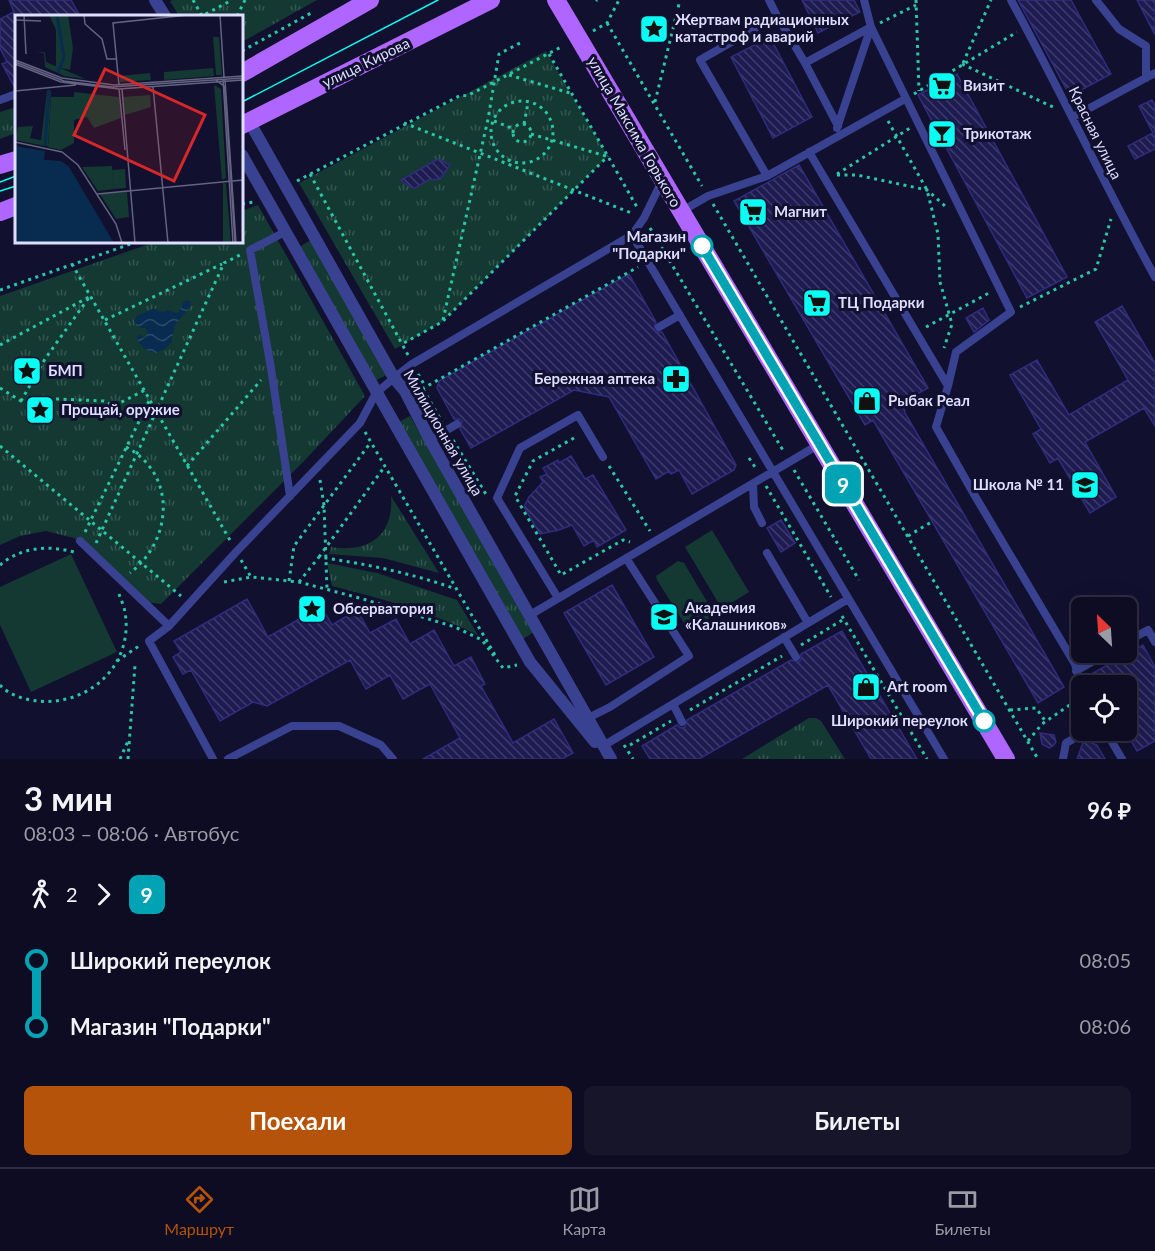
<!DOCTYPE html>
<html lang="ru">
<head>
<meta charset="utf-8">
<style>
  :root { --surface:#0d0c22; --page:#16152a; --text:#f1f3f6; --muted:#9a9ba5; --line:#2d2c40; --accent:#b45309 }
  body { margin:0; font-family:Lato,sans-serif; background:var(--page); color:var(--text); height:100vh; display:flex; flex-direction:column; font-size:22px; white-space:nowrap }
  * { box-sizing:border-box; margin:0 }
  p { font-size:20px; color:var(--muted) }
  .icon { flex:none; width:33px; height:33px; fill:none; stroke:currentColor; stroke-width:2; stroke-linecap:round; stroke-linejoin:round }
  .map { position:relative; height:759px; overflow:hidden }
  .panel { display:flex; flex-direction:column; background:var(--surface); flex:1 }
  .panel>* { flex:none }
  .badge { padding:0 12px; border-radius:9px; font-size:21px; line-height:39px }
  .needle { width:39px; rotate:335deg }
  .buttons { position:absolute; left:1071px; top:597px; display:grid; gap:12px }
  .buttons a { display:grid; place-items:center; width:66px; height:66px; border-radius:9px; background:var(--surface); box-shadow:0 6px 24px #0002,0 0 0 2px var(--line); font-size:30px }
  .map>.badge { position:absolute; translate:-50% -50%; box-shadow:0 0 0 3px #fff }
  .legs { display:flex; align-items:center; gap:9px; height:66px; padding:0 24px; font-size:20px }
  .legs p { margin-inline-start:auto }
  .summary { display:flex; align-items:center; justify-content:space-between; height:102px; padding:0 24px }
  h1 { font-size:33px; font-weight:700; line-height:45px }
  .button { display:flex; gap:12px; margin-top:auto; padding:12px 24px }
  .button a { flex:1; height:69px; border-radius:9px; background:var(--accent); color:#fff; font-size:24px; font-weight:700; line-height:69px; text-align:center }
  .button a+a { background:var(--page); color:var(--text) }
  ul { padding:0 24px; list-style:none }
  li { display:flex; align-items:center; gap:21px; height:66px; font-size:22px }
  li i { display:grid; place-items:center; width:9px; height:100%; margin:0 8px; background:currentColor }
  li i::after { content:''; width:15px; height:15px; margin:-8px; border:4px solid; border-radius:50%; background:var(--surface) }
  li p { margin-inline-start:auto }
  li:first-child i { background:linear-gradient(#0000 50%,currentColor 0) }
  li:last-child i { background:linear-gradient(currentColor 50%,#0000 0) }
  .dock { display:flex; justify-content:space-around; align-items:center; height:84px; border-top:2px solid var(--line); background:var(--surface); font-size:16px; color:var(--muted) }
  .dock a { display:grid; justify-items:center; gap:3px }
  .dock .selected { color:var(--accent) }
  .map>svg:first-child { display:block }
  .grass { fill:url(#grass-tufts) }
  .pitch { fill:#133932 }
  .water { fill:url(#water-waves) }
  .building { fill:url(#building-back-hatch); stroke:#302c7e; stroke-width:1.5 }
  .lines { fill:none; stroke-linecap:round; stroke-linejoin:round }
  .path { stroke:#2ac7a7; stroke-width:3; stroke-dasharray:3 4.5; stroke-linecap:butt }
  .lane { stroke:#394290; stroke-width:8 }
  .street { stroke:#394290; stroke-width:12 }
  .primary { stroke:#af65ff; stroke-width:18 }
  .tram { stroke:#0afff4; stroke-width:1.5 }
  .line-1-casing { stroke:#fff; stroke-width:14 }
  .line-1 { stroke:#00a3b4; stroke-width:9 }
  .stop-1-dot { fill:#fff; stroke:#00a3b4; stroke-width:3 }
  .labels { text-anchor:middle; stroke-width:6; stroke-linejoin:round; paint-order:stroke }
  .poi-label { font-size:15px; font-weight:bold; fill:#dedfff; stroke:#11102e; text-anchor:start }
  .street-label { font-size:15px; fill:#dedfff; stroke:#11102e }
  .stop-label { font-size:15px; font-weight:bold; fill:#dedfff; stroke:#11102e; text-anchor:end }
  .inset-river { fill:none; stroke:#082c50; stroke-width:3 }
  .inset-road { fill:none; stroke:#636382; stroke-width:1.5 }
  .view { fill:#d62828; fill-opacity:0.15; stroke:#d62828; stroke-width:3 }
  .inset-edge { fill:none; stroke:#dedfff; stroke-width:3 }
</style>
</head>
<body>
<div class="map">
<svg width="1155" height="759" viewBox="0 0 1155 759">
  <defs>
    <pattern id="grass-tufts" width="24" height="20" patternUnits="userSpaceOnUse" patternTransform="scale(1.5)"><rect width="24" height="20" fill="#133932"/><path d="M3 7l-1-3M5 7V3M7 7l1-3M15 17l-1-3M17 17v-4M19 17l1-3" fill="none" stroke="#355551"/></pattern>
    <pattern id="water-waves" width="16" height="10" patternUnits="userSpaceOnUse" patternTransform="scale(1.5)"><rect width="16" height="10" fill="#082c50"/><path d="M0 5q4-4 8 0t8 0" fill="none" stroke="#2c4a6a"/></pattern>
    <pattern id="building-back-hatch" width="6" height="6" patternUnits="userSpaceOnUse" patternTransform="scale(1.5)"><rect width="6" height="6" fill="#1e1b51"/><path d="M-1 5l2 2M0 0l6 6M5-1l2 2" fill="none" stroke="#3e3c6b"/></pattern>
  </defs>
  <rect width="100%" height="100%" fill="#11102e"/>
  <!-- grass -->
  <path class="grass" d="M173,0H317L242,42V16H179L170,1Z
    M546,51L608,156L442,322L395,349L299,183Z
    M16,107V133L0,139V112Z
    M258,205L365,396L304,461L161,604L145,602L74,538L46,531L20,536L0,545V296L155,242H242V211Z
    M311,240L388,374L375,381L299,247Z
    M410,416L534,632L523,639L399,422Z
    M391,496L439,573L383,558L329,554L331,547C368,553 394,536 391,496Z
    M327,563L377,573L457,600L478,635C432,613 381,598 332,586Z
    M809,718H816L821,721L845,759H742Z"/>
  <!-- pitch -->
  <path class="pitch" d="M712,530L749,592L722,609L685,547Z
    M71,554L117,652L31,692L0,625V587Z
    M678,561L684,563L712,610L710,618L693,627L686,626L657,580L656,576Z"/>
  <!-- water -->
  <path class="water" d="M187,300L191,302L190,307L175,325L171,343L166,348L156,353C147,352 139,346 137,337L140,334L144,339L148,332L145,328H140L134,321L137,316L154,308L160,312L167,310L177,313L180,311L183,302Z"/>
  <!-- building -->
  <path class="building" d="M9,0H71L80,16H16V88H15L2,64L7,62L0,48V19L14,12Z
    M802,0H854L860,12L818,33Z
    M1018,0H1071L1111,74L1070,96Z
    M1137,0H1155V35Z
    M770,37L812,117L773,138L731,57Z
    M957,74L1067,277L1027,298L918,95Z
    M1152,100L1155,106V149L1135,159L1128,146L1153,133L1139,106Z
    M438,159L450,165L440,179L428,180L415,188L410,187L401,180Z
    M799,165L928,388L903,402L905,413L1064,687L1038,703L873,420L865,425L734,201Z
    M629,274L656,322L654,329L657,332H662L736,465L734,470L692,494L679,470L671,474L669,471L656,479L609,397L574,390L471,448L460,429L462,421L459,419H454L437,388L439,381Z
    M1122,306L1155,363V426L1144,408L1085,442L1116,497L1090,513L1058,458L1050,463L1042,449L1033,434L1041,429L1010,375L1037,360L1069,415L1128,380L1095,322Z
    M983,308L989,320L974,332L966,318Z
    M571,456L585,479L593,475L626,530L597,547L594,540L584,546L572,525L559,530L540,534L524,507L529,497L543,482L540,477L547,474L543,468L558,460L559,463Z
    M781,520L795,543L781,552L767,528Z
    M612,585L654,657L606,685L564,613Z
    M311,596L317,598L332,625L357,610L370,633L396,619L410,644L434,630L454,666L471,657L485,684L481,686L513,743L554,719L573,753L562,759H423L460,738L430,684L403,699L390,675L366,689L350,660L267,706L253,702L220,721L191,670L183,674L173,657L181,652L174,641L247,599L268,637L303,617V602Z
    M842,631L917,759H871L828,685L699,759H650L642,746L677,725L681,728L685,727L687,720L791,660L799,662L801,659V654Z
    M1143,645L1155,667V741L1137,751L1126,732V686H1100L1093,673Z
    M1040,733L1054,735L1056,742L1053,746L1049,748L1042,744Z
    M1084,740L1097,745L1105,759H1077Z"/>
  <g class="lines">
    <!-- path -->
    <path class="path" d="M193,0L202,16L232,0
      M916,0L919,91
      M596,1L597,0
      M237,16L245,0
      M607,23L702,186
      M880,23L916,5
      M593,31L607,23L619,0
      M242,51L311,13
      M549,54L637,207
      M963,63L991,0
      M962,64L1055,108
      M509,75L570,93
      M914,94L1017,32
      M491 132a31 31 0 1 1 62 0a31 31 0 1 1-62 0Z
      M655,102L680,0
      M494,121L514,129
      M888,121L927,190L938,234L940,282L952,324L944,348
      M404,123L634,214
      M524,124L528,103
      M513 133a9 9 0 1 1 18 0a9 9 0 1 1-18 0Z
      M531,134L606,156
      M310,174L402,344
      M837,174L910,128
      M837,175H857L927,190L945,206
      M297,181L461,95L467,96L563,46
      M242,204L254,202
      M713,204L1038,759
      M650,228L784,452
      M72,264L231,542
      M0,290L136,242
      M1020,307L1096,269L1111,219
      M105,320L222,264
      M443,320L488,119L499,54L520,43
      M926,327L989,293
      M0,345L89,297
      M408,355L402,344L442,322L608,156
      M418,374L425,386
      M0,388L21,401L29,402L57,399L104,401L114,406L145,390
      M422,389L638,267
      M423,389L442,422
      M21,401L45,359L90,296
      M365,432L495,655
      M574,438L533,461L515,496L561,575L623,540L630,542
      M453,440L487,496
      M0,446L181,596
      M126,447C177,474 173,540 130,573
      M749,458L757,470
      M187,466L261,380
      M609,466L650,531
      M794,470L859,580
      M320,480L324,505L327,589
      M766,486L831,597
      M85,532L150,399
      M908,536L933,521
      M96,543L224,263L240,255
      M319,557L385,466
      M241,560L251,577
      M0,565C21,547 48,545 74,552
      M289,581L294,546L371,442
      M224,582L251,577L299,582L363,599L455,627L482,640L503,668L517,665
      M299,582L319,557C366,564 411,573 456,589
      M842,616L927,759
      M801,645L844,619
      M117,661L139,646
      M0,685C9,695 25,700 38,701C89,706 134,665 125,612C124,606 121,600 119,594
      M690,710L782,656
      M1010,710L1036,708L1046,722
      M1028,741L1042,724L1077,700
      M624,745L633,759
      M630,745L671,721
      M120,759L128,741
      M128,759L135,665"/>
    <!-- lane -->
    <path class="lane" d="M769,0L777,16
      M864,0L871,27L1011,312L956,352L948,386
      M1011,0C1061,92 1105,186 1155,277
      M1096,0L1119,29L1146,46V78
      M805,63L871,27
      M0,100L16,94
      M1073,117L1155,73
      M837,128L871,27
      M809,152L948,386L936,427L975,496L1075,664L1082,691
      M767,176L700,60L777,16L805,63L838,126
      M682,211L708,196L767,176L905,99
      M285,232L250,250L271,368L290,496
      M632,235L944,759
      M659,327L680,315
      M430,440L457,424
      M753,484L754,507L762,523
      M80,541L169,626
      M767,553L808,623
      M558,598L497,498L520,448L578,415L603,457
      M530,615L818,445
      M784,637L796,657
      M1126,642L1148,630L1155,642
      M1076,671L1109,652
      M673,704L682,722
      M588,718L610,707L689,656L626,558
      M1105,730L1122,759
      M603,746L848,599
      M213,759L149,641L169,626L236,552L360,423L376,393L394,378L412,364L632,235L644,218L662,181
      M228,759L292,726H339L381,745L393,759
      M1063,759L1066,743L1089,730"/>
    <!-- street -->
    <path class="street" d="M155,0L165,16
      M249,121L394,378L405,391L430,440L611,759
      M242,155L530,662L595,742"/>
    <!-- primary -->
    <path class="primary" d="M556,0L1006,759
      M242,73L370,0
      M242,125L491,0
      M0,165L16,160
      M0,212L16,206"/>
    <!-- tram -->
    <path class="tram" d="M242,102L438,0
      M0,182L16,176
      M0,191L16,186"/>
  </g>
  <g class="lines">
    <!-- line-1 casing -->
    <g class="line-1-casing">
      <path id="line-1" d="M702,246L984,721"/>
    </g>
    <!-- line-1 -->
    <use href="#line-1" class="line-1"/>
  </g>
  <!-- icons -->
  <defs>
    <g id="sight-square" transform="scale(1.5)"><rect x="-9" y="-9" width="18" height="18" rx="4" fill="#0afff4" stroke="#11102e"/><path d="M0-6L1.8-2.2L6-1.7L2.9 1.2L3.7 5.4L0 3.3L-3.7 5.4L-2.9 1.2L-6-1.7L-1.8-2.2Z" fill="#111"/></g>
    <g id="supermarket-square" transform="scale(1.5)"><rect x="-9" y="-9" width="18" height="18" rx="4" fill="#0afff4" stroke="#11102e"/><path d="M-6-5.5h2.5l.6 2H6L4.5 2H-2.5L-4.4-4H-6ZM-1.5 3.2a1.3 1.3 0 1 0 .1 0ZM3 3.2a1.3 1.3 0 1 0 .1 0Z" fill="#111"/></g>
    <g id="bar-square" transform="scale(1.5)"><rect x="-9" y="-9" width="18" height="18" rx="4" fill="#0afff4" stroke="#11102e"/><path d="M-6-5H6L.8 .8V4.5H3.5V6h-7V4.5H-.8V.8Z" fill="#111"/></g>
    <g id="pharmacy-square" transform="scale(1.5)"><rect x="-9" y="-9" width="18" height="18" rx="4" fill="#0afff4" stroke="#11102e"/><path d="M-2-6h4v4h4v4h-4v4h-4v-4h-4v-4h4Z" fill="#111"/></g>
    <g id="shop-square" transform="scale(1.5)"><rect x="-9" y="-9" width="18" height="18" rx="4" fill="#0afff4" stroke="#11102e"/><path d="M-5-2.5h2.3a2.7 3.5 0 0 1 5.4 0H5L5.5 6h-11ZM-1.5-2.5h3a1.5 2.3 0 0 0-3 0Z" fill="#111"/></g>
    <g id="school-square" transform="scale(1.5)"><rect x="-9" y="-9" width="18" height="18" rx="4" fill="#0afff4" stroke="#11102e"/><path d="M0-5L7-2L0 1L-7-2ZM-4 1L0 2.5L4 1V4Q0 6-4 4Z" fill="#111"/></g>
  </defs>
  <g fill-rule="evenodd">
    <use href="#sight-square" x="654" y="29"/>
    <use href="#supermarket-square" x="942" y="86"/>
    <use href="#bar-square" x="942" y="134"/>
    <use href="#supermarket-square" x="753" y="212"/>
    <use href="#supermarket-square" x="817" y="303"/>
    <use href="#sight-square" x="27" y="371"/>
    <use href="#pharmacy-square" x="676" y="379"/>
    <use href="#shop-square" x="867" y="401"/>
    <use href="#sight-square" x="40" y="410"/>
    <use href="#school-square" x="1085" y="485"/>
    <use href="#sight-square" x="312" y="609"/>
    <use href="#school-square" x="664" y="617"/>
    <use href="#shop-square" x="866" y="687"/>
  </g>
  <!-- markers -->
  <g class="stop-1-dot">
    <circle cx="702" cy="246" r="10"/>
    <circle cx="984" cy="721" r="10"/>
  </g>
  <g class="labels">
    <!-- poi labels -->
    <g class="poi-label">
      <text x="675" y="25">Жертвам радиационных<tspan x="675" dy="17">катастроф и аварий</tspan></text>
      <text x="963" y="91">Визит</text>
      <text x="963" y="139">Трикотаж</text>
      <text x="774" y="217">Магнит</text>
      <text x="838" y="308">ТЦ Подарки</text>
      <text x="48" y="376">БМП</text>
      <text x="655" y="384" text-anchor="end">Бережная аптека</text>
      <text x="888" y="406">Рыбак Реал</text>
      <text x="61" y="415">Прощай, оружие</text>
      <text x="1064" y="490" text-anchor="end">Школа № 11</text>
      <text x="685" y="613">Академия<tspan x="685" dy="17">«Калашников»</tspan></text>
      <text x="333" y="614">Обсерватория</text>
      <text x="887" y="692">Art room</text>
    </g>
    <!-- street labels -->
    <g class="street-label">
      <text transform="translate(366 63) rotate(-26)" y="5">улица Кирова</text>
      <text transform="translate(634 132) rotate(60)" y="5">улица Максима Горького</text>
      <text transform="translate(1095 133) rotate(64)" y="5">Красная улица</text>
      <text transform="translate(443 433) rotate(60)" y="5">Милиционная улица</text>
    </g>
    <!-- stop labels -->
    <g class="stop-label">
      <text x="686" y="242">Магазин<tspan x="686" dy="17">"Подарки"</tspan></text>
      <text x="968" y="726">Широкий переулок</text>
    </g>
  </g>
  <!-- overview -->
  <g transform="translate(15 15)">
    <rect width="228" height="228" fill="#11102e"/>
    <path d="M198,22H204L207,60H201ZM30,37L31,47L71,64L49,61L30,52L29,38H21ZM198,53L199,61L149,65V57ZM135,58L136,65L105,67V61ZM199,70L206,74L211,163L207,165ZM59,77L104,82L106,103L79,113L72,102L59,105ZM135,80L136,92L110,100L108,82ZM18,111L15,123L30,126V131L0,125L3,112ZM110,154L111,173L99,174L97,155ZM208,167L211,169L216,228H208Z" fill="#133932"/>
    <path d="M34,0H53L58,33L55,55L41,52V15ZM32,76L36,77L33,132L26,125ZM97,151L99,174L83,176L67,152ZM112,177L114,202L101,204L85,179Z" fill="#133932"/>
    <path d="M36,82H59V128L46,135L33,132Z" fill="#133932"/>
    <path d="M0,131L30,136L29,145L46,146L54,152L99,228H0Z" fill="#082c50"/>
    <path class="inset-river" d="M42,0L49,42L43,58M30,131L34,75"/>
    <path class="inset-road" d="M9,0L11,39M69,0L70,9L87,24L92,44H102M205,0L209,62M0,5L26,6M0,45L47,63L99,70L228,61M0,47L49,66L97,72L228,63M0,49L46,67L104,74L228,65M208,64L218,228M201,65L210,72L220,228M210,65L221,228M104,70L98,8L173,0M138,72L153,228M104,74L110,135M107,74L120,228M0,76L61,70M0,127L47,137L63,150L101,209L107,228M82,179L228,165"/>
    <path class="view" d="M90,54L190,100L159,166L59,120Z"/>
    <rect width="228" height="228" class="inset-edge"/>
  </g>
</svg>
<div class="buttons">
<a><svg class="needle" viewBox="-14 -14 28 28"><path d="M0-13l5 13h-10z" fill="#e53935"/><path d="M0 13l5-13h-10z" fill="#9a9ba5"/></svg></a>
<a><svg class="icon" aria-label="locate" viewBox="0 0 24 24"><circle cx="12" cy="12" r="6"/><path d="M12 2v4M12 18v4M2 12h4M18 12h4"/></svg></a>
</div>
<b class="badge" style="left:843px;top:484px;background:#00a3b4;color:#fff">9</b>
</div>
<section class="panel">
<div class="summary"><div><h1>3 мин</h1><p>08:03 – 08:06 · Автобус</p></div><b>96 ₽</b></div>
<div class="legs"><svg class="icon" aria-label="walk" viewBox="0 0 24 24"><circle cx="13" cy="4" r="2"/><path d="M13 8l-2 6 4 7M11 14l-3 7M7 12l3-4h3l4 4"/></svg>2<svg class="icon" aria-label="forward" viewBox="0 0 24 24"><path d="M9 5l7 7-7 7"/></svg><b class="badge" style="background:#00a3b4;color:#fff">9</b></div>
<ul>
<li><i style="color:#00a3b4"></i><b>Широкий переулок</b><p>08:05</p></li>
<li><i style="color:#00a3b4"></i><b>Магазин &quot;Подарки&quot;</b><p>08:06</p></li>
</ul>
<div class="button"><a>Поехали</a><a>Билеты</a></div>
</section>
<nav class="dock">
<a class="selected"><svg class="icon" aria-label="directions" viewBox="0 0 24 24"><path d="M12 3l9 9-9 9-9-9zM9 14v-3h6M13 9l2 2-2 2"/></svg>Маршрут</a>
<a><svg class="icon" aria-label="map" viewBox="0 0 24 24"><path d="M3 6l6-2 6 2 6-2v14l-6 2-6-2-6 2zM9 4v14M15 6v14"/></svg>Карта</a>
<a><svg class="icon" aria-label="tickets" viewBox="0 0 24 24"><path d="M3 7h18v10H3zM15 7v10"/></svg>Билеты</a>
</nav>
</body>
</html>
